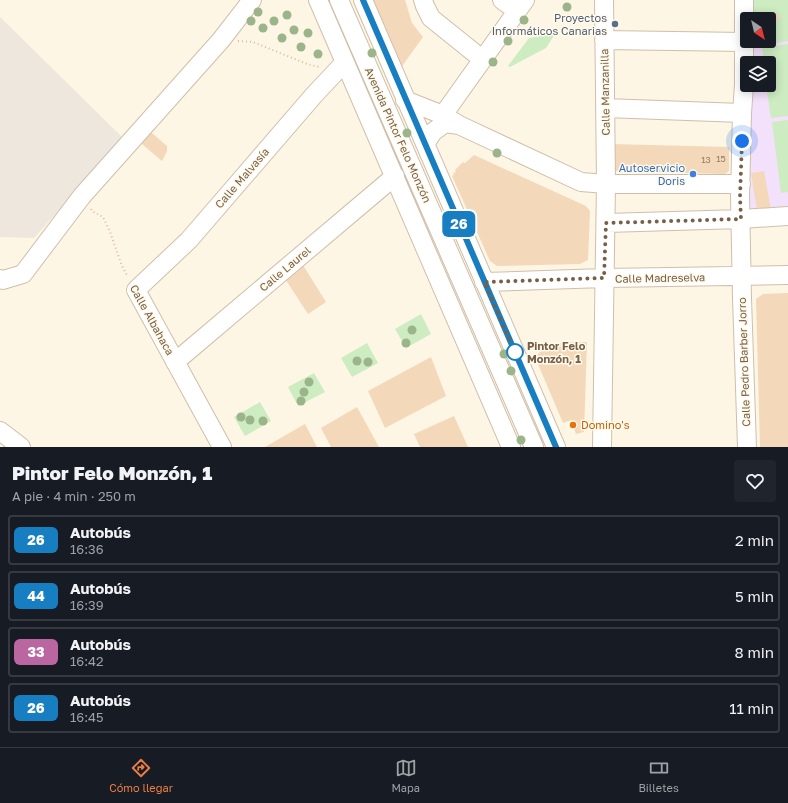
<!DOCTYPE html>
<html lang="es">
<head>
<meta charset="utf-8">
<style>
  :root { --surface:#171b24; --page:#20242c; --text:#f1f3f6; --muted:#9ea1a6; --line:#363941; --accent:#ed7e43 }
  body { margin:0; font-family:"Golos Text",sans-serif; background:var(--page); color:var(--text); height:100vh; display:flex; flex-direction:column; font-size:15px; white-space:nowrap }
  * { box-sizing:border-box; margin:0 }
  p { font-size:13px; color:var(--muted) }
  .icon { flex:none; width:22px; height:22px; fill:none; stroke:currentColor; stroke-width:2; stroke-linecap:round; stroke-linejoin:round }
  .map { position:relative; height:447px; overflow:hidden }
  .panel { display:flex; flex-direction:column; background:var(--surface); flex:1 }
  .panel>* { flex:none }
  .badge { padding:0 8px; border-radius:6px; font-size:14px; line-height:26px }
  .needle { width:26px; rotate:145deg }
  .buttons { position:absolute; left:740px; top:12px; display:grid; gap:8px }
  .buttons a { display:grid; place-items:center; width:36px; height:36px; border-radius:4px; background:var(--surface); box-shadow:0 2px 10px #0003; font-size:20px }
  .you { position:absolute; width:20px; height:20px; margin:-10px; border:3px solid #fff; border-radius:50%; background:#1a73e8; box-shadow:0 0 0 6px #1a73e833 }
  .map>.badge { position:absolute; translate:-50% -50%; box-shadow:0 0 0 2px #fff }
  .round { display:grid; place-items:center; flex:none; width:42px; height:42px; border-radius:4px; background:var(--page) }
  .summary { display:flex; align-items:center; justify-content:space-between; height:68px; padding:0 12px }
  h1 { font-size:19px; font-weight:800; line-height:30px }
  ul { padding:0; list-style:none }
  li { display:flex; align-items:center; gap:12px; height:50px; margin:0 8px 6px; padding:0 4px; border:2px solid var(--line); border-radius:4px }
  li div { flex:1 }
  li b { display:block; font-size:15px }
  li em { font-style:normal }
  li .badge { min-width:44px; font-weight:700; text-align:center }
  .dock { display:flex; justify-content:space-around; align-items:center; height:56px; border-top:1px solid var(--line); background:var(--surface); font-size:11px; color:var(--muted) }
  .dock a { display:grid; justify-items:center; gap:2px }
  .dock .current { color:var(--accent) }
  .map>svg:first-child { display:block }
  .industrial { fill:#ede7de }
  .education { fill:#f3e0fa }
  .green { fill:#cdecc1 }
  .building { fill:#f4d8ba }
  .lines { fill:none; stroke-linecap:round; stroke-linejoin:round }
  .minor-casing { stroke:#cfbfaa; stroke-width:20 }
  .path { stroke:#d9bc9d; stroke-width:2; stroke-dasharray:1 3; stroke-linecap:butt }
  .minor { stroke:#fff; stroke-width:18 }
  .tree { fill:#9bb489 }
  .line-casing { stroke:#fff; stroke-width:9 }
  .line { stroke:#187ec2; stroke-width:6 }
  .walk { stroke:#775f48; stroke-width:4; stroke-dasharray:0 7.2 }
  .service-dot { fill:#5c6f8a; stroke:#fffaeb; stroke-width:1.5 }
  .shop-dot { fill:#3f7fe0; stroke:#fffaeb; stroke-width:1.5 }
  .stop-dot { fill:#fff; stroke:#187ec2; stroke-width:2 }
  .food-dot { fill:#e8710a; stroke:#fffaeb; stroke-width:1.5 }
  .labels { text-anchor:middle; stroke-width:3; stroke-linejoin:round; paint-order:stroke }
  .number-label { font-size:9px; fill:#967d64 }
  .service-label { font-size:11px; fill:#4e5e75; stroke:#fffaeb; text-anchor:end }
  .street-label { font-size:11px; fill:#775f48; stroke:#fffaeb }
  .shop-label { font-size:11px; fill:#366cbe; stroke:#fffaeb; text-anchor:end }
  .stop-label { font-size:11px; font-weight:bold; fill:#775f48; stroke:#fffaeb; text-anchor:start }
  .food-label { font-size:11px; fill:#c56008; stroke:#fffaeb; text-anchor:start }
</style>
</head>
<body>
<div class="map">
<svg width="788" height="447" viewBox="0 0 788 447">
  <rect width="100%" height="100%" fill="#fdf6e4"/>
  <!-- industrial -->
  <path class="industrial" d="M0,17L123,138L34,238L0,237Z"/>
  <!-- education -->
  <path class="education" d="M788,0V209L755,211L750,208L751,85H769V63H751L752,41H769V19Z"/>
  <!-- green -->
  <path class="green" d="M752,0H788V41L752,47V41H769V19H752Z
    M555,34L546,48L510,67L508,66L529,38Z
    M788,44V116L771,118L766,85H769V63H764L762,48Z
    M788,120V192L781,193L772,122Z
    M421,314L431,334L406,348L395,329Z
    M367,343L378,363L352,377L341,358Z
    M314,373L325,392L298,406L288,387Z
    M260,402L271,421L245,436L234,417Z"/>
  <!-- building -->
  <path class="building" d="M372,0H405L412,23L423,37L400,69Z
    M779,13L780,20L771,21L770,14Z
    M770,14L771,22H769V19H764L763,15Z
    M146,128L167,146V151L162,161L136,139Z
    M611,144L729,147V171L725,174L612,171Z
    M474,155L586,206L590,211L588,260L580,264L497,266L490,261L452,176L454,175L453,173L456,172L455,170L463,162L465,163Z
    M764,171L771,210L757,211L751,173Z
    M301,262L326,302L308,314L282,274Z
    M788,293V447H760L756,299L763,294Z
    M564,342H587L584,432L576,434L571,420L563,423L535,357L542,350Z
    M431,357L446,396L385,428L368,391Z
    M357,407L379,447H331L321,428Z
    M454,416L468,447H420L414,434Z
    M305,424L317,447H265Z"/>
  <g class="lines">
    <!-- minor casing -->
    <g class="minor-casing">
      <path id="minor" d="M318,0L511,447
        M339,0L534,447
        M363,0L556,447
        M423,0L425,6L431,18L482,59
        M502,0L517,11
        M744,0V85L742,113L740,197L742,298L747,447
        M604,40L745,42
        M405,100L443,115L459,125L581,182L606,184H741
        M605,108L742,113
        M443,115L525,0
        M425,144L433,132L445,123L459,125
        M606,223L741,219L788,216
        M0,279L3,280L23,274L82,196L221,40L252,0
        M484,282L604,278L788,275
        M175,362L395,176
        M0,431L21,447
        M222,447L136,290L189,240L314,95L345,62
        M602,447L606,184L604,0"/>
    </g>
    <!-- path -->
    <path class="path" d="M238,41L253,42L307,64L319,67
      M91,209L92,211L103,217L110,232L122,266L128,277"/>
    <!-- minor -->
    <use href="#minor" class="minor"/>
  </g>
  <!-- trees -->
  <g class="tree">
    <circle cx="567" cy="7" r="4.5"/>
    <circle cx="258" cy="12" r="4.5"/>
    <circle cx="287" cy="15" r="4.5"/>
    <circle cx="524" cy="20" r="4.5"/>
    <circle cx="251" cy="21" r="4.5"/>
    <circle cx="274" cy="21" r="4.5"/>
    <circle cx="263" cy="28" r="4.5"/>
    <circle cx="294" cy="30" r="4.5"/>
    <circle cx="308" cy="33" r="4.5"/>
    <circle cx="282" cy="38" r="4.5"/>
    <circle cx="508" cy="41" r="4.5"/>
    <circle cx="301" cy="47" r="4.5"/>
    <circle cx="372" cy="53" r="4.5"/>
    <circle cx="318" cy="54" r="4.5"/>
    <circle cx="493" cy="62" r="4.5"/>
    <circle cx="407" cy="133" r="4.5"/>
    <circle cx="497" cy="153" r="4.5"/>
    <circle cx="412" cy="330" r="4.5"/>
    <circle cx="406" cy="343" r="4.5"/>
    <circle cx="504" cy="354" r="4.5"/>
    <circle cx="357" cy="361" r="4.5"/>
    <circle cx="368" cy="362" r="4.5"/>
    <circle cx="511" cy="371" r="4.5"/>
    <circle cx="309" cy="382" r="4.5"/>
    <circle cx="304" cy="392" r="4.5"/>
    <circle cx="301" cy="401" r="4.5"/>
    <circle cx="241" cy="417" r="4.5"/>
    <circle cx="250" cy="420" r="4.5"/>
    <circle cx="263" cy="421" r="4.5"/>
    <circle cx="521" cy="440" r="4.5"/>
  </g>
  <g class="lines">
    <!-- line casing -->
    <g class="line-casing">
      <path id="line" d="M363,0L556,447"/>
    </g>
    <!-- line -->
    <use href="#line" class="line"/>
    <!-- walk -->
    <path class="walk" d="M515,352L484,282L604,278L606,223L741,219L740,197L742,141"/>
  </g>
  <!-- markers -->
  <circle class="service-dot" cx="615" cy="24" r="4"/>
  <circle class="shop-dot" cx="693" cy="174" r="4"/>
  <circle class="stop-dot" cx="515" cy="352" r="8"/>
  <circle class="food-dot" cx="573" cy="425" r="4"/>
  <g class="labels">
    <!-- number labels -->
    <g class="number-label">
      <text x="721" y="162">15</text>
      <text x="706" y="163">13</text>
    </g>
    <!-- service labels -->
    <g class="service-label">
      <text x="607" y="22">Proyectos<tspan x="607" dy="13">Informáticos Canarias</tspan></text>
    </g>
    <!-- street labels -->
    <g class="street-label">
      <text transform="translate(605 92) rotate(-91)" y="4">Calle Manzanilla</text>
      <text transform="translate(398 135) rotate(66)" y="4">Avenida Pintor Felo Monzón</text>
      <text transform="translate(242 178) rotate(-49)" y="4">Calle Malvasía</text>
      <text transform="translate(285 269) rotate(-40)" y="4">Calle Laurel</text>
      <text transform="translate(660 278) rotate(-1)" y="4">Calle Madreselva</text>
      <text transform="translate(152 320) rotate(61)" y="4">Calle Albahaca</text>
      <text transform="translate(744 362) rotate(-92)" y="4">Calle Pedro Barber Jorro</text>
    </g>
    <!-- shop labels -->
    <g class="shop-label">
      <text x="685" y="172">Autoservicio<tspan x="685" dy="13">Doris</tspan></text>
    </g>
    <!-- stop labels -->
    <g class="stop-label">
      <text x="527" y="350">Pintor Felo<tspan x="527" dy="13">Monzón, 1</tspan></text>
    </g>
    <!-- food labels -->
    <g class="food-label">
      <text x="581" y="429">Domino's</text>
    </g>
  </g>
</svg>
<div class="buttons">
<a><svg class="needle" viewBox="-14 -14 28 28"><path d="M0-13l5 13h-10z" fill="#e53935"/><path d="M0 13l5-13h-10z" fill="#9ea1a6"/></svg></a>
<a><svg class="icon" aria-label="layers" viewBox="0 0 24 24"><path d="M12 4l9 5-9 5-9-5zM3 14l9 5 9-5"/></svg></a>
</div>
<div class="you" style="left:742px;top:141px"></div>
<b class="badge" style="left:459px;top:224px;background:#187ec2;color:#fff">26</b>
</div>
<section class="panel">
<div class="summary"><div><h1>Pintor Felo Monzón, 1</h1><p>A pie · 4 min · 250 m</p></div><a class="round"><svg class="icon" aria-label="heart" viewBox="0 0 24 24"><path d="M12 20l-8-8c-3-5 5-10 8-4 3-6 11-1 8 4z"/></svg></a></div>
<ul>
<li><span class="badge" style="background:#187ec2;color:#fff">26</span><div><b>Autobús</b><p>16:36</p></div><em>2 min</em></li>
<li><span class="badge" style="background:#187ec2;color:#fff">44</span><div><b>Autobús</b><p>16:39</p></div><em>5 min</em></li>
<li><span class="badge" style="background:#b966a1;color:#fff">33</span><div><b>Autobús</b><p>16:42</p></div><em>8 min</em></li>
<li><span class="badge" style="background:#187ec2;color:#fff">26</span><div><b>Autobús</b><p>16:45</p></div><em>11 min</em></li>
</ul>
</section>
<nav class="dock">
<a class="current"><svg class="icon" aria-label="directions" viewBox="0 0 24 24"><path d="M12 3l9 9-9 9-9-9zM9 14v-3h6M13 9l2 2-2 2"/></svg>Cómo llegar</a>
<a><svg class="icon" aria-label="map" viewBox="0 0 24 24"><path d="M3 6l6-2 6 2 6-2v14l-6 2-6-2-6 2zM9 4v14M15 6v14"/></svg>Mapa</a>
<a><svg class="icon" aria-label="tickets" viewBox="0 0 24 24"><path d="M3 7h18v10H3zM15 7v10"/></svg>Billetes</a>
</nav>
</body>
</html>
